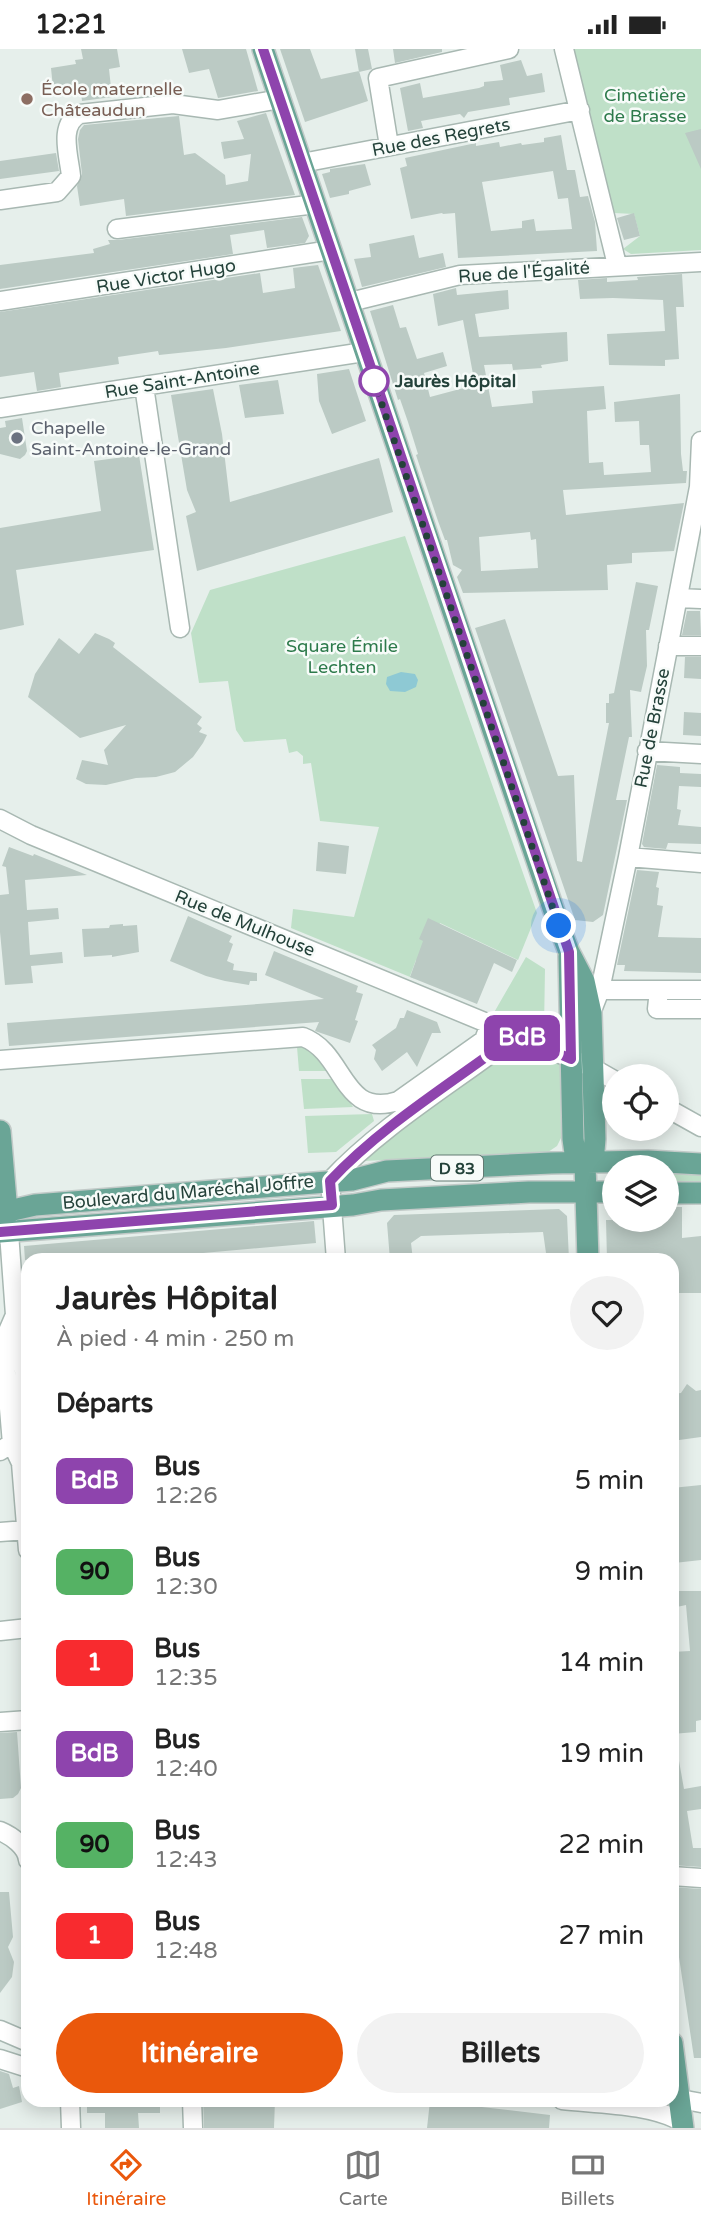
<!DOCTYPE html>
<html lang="fr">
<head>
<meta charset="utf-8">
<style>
  :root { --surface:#fff; --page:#f2f2f2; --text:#222; --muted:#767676; --line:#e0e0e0; --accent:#ea580c }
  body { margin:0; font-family:"Varela Round",sans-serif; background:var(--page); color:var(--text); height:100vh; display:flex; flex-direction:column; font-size:26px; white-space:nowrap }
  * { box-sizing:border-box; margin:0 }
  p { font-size:23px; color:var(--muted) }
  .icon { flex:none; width:38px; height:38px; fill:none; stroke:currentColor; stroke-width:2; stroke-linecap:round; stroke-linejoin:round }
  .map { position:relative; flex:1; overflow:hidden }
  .details { position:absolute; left:21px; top:1204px; width:658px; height:854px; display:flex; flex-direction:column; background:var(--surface); border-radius:21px; box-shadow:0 4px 18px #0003 }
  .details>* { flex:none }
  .badge { padding:0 14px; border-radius:10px; font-size:24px; line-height:46px }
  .tools { position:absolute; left:602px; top:1015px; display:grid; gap:14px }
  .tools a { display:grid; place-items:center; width:77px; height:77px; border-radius:50%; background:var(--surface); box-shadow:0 4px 18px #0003; font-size:35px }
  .you { position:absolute; width:35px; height:35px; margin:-18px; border:5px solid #fff; border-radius:50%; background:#1a73e8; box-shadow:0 0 0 10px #1a73e833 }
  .map>.badge { position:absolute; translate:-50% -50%; box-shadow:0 0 0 4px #fff }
  h2 { padding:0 35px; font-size:26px; line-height:63px }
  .round { display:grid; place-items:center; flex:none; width:74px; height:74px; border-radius:37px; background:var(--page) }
  .head { display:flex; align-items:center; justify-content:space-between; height:119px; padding:0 35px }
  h1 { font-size:33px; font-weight:700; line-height:52px }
  .action { display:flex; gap:14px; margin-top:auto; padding:14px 35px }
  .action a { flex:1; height:80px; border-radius:42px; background:var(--accent); color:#fff; font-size:28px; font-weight:700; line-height:80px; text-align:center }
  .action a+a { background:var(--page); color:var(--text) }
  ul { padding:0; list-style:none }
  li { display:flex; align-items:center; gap:21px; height:91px; padding:0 35px }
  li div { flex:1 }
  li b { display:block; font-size:26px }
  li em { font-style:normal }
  li .badge { min-width:77px; font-weight:700; text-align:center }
  .status { display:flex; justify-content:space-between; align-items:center; height:49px; padding:0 35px; background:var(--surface); direction:ltr }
  .status svg { height:19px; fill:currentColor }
  .tabs { display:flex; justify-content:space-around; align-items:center; height:98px; border-top:2px solid var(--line); background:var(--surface); font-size:19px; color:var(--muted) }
  .tabs a { display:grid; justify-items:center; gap:4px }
  .tabs .current { color:var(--accent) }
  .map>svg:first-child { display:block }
  .green { fill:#bfe0c8 }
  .water { fill:#8ec9d4 }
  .building { fill:#bbcac4; fill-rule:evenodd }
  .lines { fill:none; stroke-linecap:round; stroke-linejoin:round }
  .minor-casing { stroke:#a8b8b2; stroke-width:21 }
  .major-casing { stroke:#c2cac8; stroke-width:24 }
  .minor { stroke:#fff; stroke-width:18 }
  .major { stroke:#6aa596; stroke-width:21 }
  .line-casing { stroke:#fff; stroke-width:16 }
  .line { stroke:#8e44ad; stroke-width:10 }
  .walk { stroke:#24423a; stroke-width:7; stroke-dasharray:0 12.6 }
  .education-dot { fill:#8d6e63; stroke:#f7fbf9; stroke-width:2.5 }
  .stop-dot { fill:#fff; stroke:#8e44ad; stroke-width:3.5 }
  .worship-dot { fill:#6b7280; stroke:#f7fbf9; stroke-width:2.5 }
  .labels { text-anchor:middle; stroke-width:5; stroke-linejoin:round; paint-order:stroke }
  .shield { fill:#f7fbf9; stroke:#637a73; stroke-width:2 }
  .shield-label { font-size:16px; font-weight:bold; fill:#24423a }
  .education-label { font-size:18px; fill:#785e54; stroke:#f7fbf9; text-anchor:start }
  .park-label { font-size:18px; fill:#2d7a4b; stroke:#f7fbf9 }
  .street-label { font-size:18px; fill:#24423a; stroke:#f7fbf9 }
  .stop-label { font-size:18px; font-weight:bold; fill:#24423a; stroke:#f7fbf9; text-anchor:start }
  .worship-label { font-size:18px; fill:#5b616d; stroke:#f7fbf9; text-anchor:start }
</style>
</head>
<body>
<div class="status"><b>12:21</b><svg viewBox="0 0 49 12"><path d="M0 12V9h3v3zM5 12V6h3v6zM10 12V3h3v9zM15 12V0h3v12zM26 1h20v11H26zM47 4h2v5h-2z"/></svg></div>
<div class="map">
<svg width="701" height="2079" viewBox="0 0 701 2079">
  <rect width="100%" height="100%" fill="#e6efeb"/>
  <!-- green -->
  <path class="green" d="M573,0H701V201L631,205L623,200L640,187L634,165L614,164Z
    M405,487L537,864L518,911L440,874L423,913L416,911L410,927L415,930L291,879L293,860L354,868L379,778L320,772L311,714L303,715V707L297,702L289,704L286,690L244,693L236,681L228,632L199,634L191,584L210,541Z
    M526,908L545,920L544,980L492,967Z
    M309,997L331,1022H299L297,998Z
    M528,1007L560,1014L561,1089L557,1097L548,1103L364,1112L363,1110L397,1083L490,1017L514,1008Z
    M301,1030H335L353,1058L304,1060Z
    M372,1065L374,1072L336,1103L308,1104L305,1067Z
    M667,1122L701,1124V1135H667Z"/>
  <!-- water -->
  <path class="water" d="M401,623L415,625L418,631L416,638L405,643L390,642L386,635L387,628Z"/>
  <!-- building -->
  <path class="building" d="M81,0H117L120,18L109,20L112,48L82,52L80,35L53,39L51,19L76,15L75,11L83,10Z
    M182,0H246L258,42L218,49L209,20L189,24Z
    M280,0H310L321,30L359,22L368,52L305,73Z
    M355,0H368L372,20L359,23Z
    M393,0H442V3L395,14Z
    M521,11L527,27L542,24L545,43L509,49L510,56L468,63L464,69L460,65L421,72L423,79L408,82L400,39L420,34L423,49L479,39L484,37V33L503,31L500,16Z
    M266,64L295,146L126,167L124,150L80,157L77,137L82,125L78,90L80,81L84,76L179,67L184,106L195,104L225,126L226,136L248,132L251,105L224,110L221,93L244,90L237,72Z
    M701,80V120L685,84Z
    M561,86L567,121H575L580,148L588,147L595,173L597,202L458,209L455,164L443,165L442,164L411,170L400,119L407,117L405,109L476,94V97L499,93L500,98L521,94L522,96L544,93V89ZM553,122L558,150L568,149L572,180L536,182L534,170L522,172V179L491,182L482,133Z
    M56,104L59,122L0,130V112Z
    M365,115L371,136L349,142V145L330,149L322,125L330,123V120Z
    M634,164L640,187L624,191L617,169Z
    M302,168L309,187L305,194L267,199L264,181L230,186L233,205L0,240V216L94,204L93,200L110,195L108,191H118Z
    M414,186L419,209L443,204L446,218L362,238L354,210L371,208L369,195Z
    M318,216L341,282L226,299L159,306L158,302L118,308L119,315L59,324L61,338L37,342L34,323L0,328V263L260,224L263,244L295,239L293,219Z
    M682,225L684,258H676L679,310L665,311V317L609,316L607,285L665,282L663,251L613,249L580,250L578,231L607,229V233L638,231L637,228Z
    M456,239L457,246L508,241L509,260L475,265L479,288L567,283L568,312L541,316L542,319L513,321L512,315L484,316L492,358L533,354L532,342L604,337L606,360L587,362L589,414L603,413L604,426L651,423L649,396H640L639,372L615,373L614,353L680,345L681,405L683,422H687L686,434L563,441L566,466L684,454L674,502L632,504V514L607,516L608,541L463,544L457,528L462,521L453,516L447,491H445L438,472L416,406L418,405L408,373L400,350L398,351L370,262L393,256L400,279L406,278L417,310L443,303L447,317L424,324L430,348L475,336L463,271L438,277L433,245ZM530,483L531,491L536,490L538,519L481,522L479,488Z
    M349,320L366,372L332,385L319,352L317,325Z
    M278,331L284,365L245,369L239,336Z
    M213,340L222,385L230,453L379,409L393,463L197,522L186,467L196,463L187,441L171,346Z
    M22,369L27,402L25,406L20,410L0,405V379L6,378L5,372Z
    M139,406L154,501L16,521L24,576L0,581V479L101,462L94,412Z
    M636,533L658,537L649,581H646L647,617L641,643L630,641L632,688H629L616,751H627L603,866L593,873L575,871L475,579L505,570L558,727L574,726L577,812L582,813L609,674H606V654H609V645L614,644Z
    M687,562H700L701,586H682Z
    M95,584L109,590L115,594L113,598L202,668L197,675L202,679L199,683L207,686L203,694L193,708L175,723L156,728L136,729L106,736L86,735L76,730L82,711L108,716L104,701L126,676L80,689L28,648L35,625L59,589L79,605Z
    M685,608H701V630L684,629Z
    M684,663L701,664V687L683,686Z
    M657,716L680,718V724L701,725V738L679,737L677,760L681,761L678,776L701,778V795L668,794L666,800L644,798L642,795Z
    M318,793L349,797L346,825L316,822Z
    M9,798L33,807L34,805L87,826L25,831L27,861L58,859L59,870L28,873L30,906L62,903L63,914L31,917L33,934L5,936L0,883V846L9,845L6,818L2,817Z
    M637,821L659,823L656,838L659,839L657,856L663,857L658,888L701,889V924L624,922L625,916H617Z
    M188,867L232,887L229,893L233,895L227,912L234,915L233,921L257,924V932H250L249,936L225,932L206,927L170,912Z
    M428,869L517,911L512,923L494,914L477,955L410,928L423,892L419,890Z
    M123,875V877L137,876L139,903L112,908V906L84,908L82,880L109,879L110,876Z
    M274,902L358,937L356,943L363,945L355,971L358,972L350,994L315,982L319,973L9,997L7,974L324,950L265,926Z
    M407,961L437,973L441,984H432L417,1018L407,1003L382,1022L374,1010L376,1001L372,996L396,979L400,969H404Z
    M667,1158H682V1189L701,1187V1244H672V1211H607L606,1171H667Z
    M559,1160L567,1167L569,1211H547L543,1183L421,1187L411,1194L413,1211H390L387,1174L394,1166Z
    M314,1172L316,1194L125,1211H25L24,1197Z
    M687,1335L696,1342L701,1341V1388L672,1392V1345L681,1344Z
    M701,1436V1511L674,1514L672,1439Z
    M674,1542H701V1671L696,1672V1683L672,1685V1603L690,1602L686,1556L672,1559Z
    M17,1683L21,1739L18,1745L13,1749L0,1750V1684Z
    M679,1712L684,1740L701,1737V1760L687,1762L693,1799H701V1818L672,1816V1713Z
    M672,1838L701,1840V2009H694L672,1861Z
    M0,1843H9L13,1888L8,1898L14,1913L12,1928L0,1944Z
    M0,2022L9,2025L13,2039L19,2037L22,2053L0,2060Z
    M87,2051H160V2064H138L139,2079H105V2064H87Z
    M203,2051H275L274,2079H204Z
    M430,2052L550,2066L549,2079H427Z"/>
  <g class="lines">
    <!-- minor casing -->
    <g class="minor-casing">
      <path id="minor" d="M564,0L617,216
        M389,97L378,29L509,0
        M302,114L580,61
        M0,151L57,143L71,127C69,107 58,75 80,65L173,55L218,61L280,50
        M117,180L316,155
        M0,252L331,201
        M350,253L460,226L701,213
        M144,337L180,579
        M0,359L364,303
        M678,549L701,550
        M668,597H701
        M647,702L701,705
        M0,770L31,786L516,986L593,1019L614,1031
        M628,808L701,814
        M600,941H701
        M659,941L657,960H701
        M591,964L600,941L628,808L699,438L701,392
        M0,1011L303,988C346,1004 341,1070 398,1052L484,991L490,975
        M667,1059L701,1078
        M336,1211L330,1132C382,1076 455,1033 516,986
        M15,1266L5,1289L4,1300L12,1395L21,1414L28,1501
        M0,1402L24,1386L27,1370L24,1322L20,1286L15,1266L8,1170
        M0,1483L26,1481
        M0,1582L28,1579
        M0,1673L28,1671
        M0,1782C12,1787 27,1798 28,1811
        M672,1827L701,1829
        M0,1981L28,1993
        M0,2010L28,2019
        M680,2050L701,2054
        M70,2051L71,2079
        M192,2051L193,2079
        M562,2051C599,2055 651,2055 682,2073"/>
    </g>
    <!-- major casing -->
    <g class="major-casing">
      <path id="major" d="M263,0L559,877L569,903L584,932L591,964L595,1090L594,1102L585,1114L588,1211
        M569,907L573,1090L575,1104L585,1114
        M0,1082L7,1163
        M667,1144H701
        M0,1164L35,1156L352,1131L387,1122L551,1114L648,1112L701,1115
        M0,1183L353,1156L381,1151L529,1143H614
        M672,1994L683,2079"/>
    </g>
    <!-- minor -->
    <use href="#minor" class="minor"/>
    <!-- major -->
    <use href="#major" class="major"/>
  </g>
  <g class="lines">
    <!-- line casing -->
    <g class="line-casing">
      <path id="line" d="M0,1183L332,1156L330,1132C382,1076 455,1032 516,986L571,1010L569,903L263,0"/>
    </g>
    <!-- line -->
    <use href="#line" class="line"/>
    <!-- walk -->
    <path class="walk" d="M374,332L559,877"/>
  </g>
  <!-- markers -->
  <circle class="education-dot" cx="27" cy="50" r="7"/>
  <circle class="stop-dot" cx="374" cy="332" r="14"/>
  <circle class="worship-dot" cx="17" cy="389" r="7"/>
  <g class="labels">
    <!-- shield labels -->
    <rect class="shield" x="431" y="1106.5" width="52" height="25" rx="5"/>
    <g class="shield-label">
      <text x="457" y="1125">D 83</text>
    </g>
    <!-- education labels -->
    <g class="education-label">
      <text x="41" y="46">École maternelle<tspan x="41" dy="21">Châteaudun</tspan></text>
    </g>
    <!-- park labels -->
    <g class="park-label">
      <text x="645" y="52">Cimetière<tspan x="645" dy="21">de Brasse</tspan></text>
      <text x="342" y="603">Square Émile<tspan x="342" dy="21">Lechten</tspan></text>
    </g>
    <!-- street labels -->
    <g class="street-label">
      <text transform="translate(441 88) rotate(-11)" y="6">Rue des Regrets</text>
      <text transform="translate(524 223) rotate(-4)" y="6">Rue de l'Égalité</text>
      <text transform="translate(166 227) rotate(-9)" y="6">Rue Victor Hugo</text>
      <text transform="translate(182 331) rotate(-9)" y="6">Rue Saint-Antoine</text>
      <text transform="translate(652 679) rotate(-79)" y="6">Rue de Brasse</text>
      <text transform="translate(245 874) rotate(22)" y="6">Rue de Mulhouse</text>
      <text transform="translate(188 1143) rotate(-5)" y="6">Boulevard du Maréchal Joffre</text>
    </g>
    <!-- stop labels -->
    <g class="stop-label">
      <text x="395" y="338">Jaurès Hôpital</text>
    </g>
    <!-- worship labels -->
    <g class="worship-label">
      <text x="31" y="385">Chapelle<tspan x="31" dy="21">Saint-Antoine-le-Grand</tspan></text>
    </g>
  </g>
</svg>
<div class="tools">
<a><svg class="icon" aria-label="locate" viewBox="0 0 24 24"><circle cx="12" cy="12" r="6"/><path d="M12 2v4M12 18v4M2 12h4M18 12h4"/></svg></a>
<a><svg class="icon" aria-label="layers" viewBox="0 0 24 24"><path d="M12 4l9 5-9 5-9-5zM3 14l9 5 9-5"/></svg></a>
</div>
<div class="you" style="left:559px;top:877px"></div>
<b class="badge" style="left:522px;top:989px;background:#8e44ad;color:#fff">BdB</b>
<section class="details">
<div class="head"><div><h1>Jaurès Hôpital</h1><p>À pied · 4 min · 250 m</p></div><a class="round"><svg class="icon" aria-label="heart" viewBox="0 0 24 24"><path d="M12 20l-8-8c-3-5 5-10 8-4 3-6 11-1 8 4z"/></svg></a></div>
<h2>Départs</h2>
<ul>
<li><span class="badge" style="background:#8e44ad;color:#fff">BdB</span><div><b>Bus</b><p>12:26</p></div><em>5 min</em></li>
<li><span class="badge" style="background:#55b264;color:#111">90</span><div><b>Bus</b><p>12:30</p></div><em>9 min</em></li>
<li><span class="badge" style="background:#f82b2f;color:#fff">1</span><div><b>Bus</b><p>12:35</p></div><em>14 min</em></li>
<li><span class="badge" style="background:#8e44ad;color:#fff">BdB</span><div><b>Bus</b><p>12:40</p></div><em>19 min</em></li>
<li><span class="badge" style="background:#55b264;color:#111">90</span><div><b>Bus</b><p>12:43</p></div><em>22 min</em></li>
<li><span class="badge" style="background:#f82b2f;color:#fff">1</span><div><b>Bus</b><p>12:48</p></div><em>27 min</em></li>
</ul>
<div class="action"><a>Itinéraire</a><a>Billets</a></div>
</section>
</div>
<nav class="tabs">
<a class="current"><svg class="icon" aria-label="directions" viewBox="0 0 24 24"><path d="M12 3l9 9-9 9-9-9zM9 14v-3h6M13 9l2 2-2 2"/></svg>Itinéraire</a>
<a><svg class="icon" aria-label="map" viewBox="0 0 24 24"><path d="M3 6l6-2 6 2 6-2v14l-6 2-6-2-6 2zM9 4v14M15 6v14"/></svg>Carte</a>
<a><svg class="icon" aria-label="tickets" viewBox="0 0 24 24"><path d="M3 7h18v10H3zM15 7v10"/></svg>Billets</a>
</nav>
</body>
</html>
